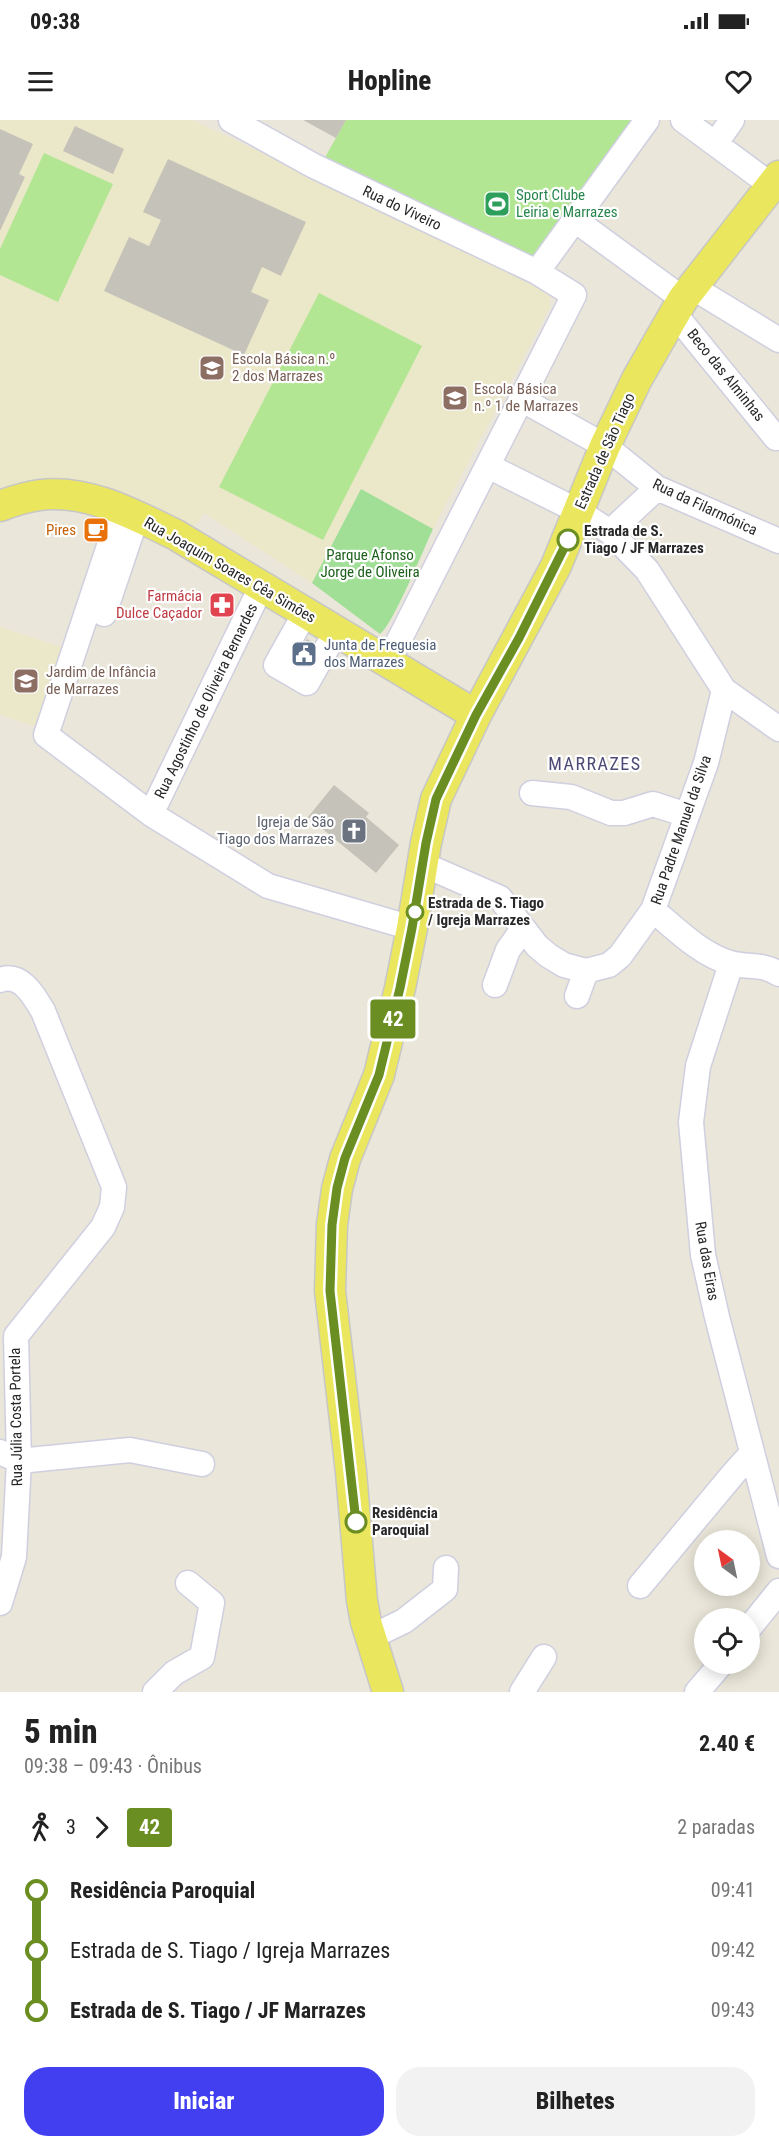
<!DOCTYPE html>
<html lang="pt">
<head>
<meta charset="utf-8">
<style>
  :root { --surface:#fff; --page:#f2f2f2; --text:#222; --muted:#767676; --accent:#423ff1 }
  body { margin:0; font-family:"Roboto Condensed",sans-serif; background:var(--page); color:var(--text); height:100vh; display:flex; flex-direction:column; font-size:22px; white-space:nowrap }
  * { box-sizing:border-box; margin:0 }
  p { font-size:20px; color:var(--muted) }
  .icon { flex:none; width:33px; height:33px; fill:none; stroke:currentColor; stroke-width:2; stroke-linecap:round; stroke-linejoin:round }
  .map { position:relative; height:1572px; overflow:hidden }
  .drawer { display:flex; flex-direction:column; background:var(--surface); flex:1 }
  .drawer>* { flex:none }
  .badge { padding:0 12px; border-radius:4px; font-size:21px; line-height:39px }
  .needle { width:39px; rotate:327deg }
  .controls { position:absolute; left:694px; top:1410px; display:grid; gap:12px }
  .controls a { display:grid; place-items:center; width:66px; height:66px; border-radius:50%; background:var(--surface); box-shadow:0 3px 15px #0003; font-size:30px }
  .map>.badge { position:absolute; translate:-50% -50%; box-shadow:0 0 0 3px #fff }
  .legs { display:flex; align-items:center; gap:9px; height:66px; padding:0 24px; font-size:20px }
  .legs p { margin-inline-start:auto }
  .head { display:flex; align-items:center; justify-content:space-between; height:102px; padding:0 24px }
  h1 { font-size:33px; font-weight:800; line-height:45px }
  .button { display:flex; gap:12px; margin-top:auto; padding:12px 24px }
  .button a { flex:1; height:69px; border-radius:24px; background:var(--accent); color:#fff; font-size:24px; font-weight:800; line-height:69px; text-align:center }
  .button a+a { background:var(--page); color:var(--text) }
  ul { padding:0 24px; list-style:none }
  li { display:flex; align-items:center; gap:21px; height:60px; font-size:22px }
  li i { display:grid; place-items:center; width:9px; height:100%; margin:0 8px; background:currentColor }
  li i::after { content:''; width:15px; height:15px; margin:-8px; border:4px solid; border-radius:50%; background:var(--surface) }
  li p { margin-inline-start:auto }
  li:first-child i { background:linear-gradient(#0000 50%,currentColor 0) }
  li:last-child i { background:linear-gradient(currentColor 50%,#0000 0) }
  .status { display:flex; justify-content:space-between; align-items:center; height:42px; padding:0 30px; background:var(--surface); direction:ltr }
  .status svg { height:16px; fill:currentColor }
  header { display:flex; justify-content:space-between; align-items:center; height:78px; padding:0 24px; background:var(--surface); font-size:27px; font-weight:800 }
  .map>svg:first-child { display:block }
  .education { fill:#ebe7c9 }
  .green { fill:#a1df97 }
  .pitch { fill:#b2e693 }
  .building { fill:#c5c2b9 }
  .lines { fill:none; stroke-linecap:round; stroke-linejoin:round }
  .minor-casing { stroke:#cfcfe0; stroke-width:27 }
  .major-casing { stroke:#c7c7c7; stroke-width:33 }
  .minor { stroke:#fff; stroke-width:24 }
  .major { stroke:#eae65e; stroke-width:30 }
  .line-1-casing { stroke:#fff; stroke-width:14 }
  .line-1 { stroke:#6b8e23; stroke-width:9 }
  .stop-1-dot { fill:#fff; stroke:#6b8e23; stroke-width:3 }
  .labels { text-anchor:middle; stroke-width:4.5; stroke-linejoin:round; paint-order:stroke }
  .leisure-label { font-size:15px; fill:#27864d; stroke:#fff; text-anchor:start }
  .street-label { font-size:15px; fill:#282828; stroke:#fff }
  .education-label { font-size:15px; fill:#785e54; stroke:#fff; text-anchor:start }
  .food-label { font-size:15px; fill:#c56008; stroke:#fff; text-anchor:end }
  .stop-label { font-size:15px; font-weight:bold; fill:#282828; stroke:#fff; text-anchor:start }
  .park-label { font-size:15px; fill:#1c601c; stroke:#fff }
  .health-label { font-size:15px; fill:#be3a42; stroke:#fff; text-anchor:end }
  .service-label { font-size:15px; fill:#4e5e75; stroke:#fff; text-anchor:start }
  .worship-label { font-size:15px; fill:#5b616d; stroke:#fff; text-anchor:end }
  .quarter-label { font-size:18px; letter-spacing:1.5px; fill:#4c4a76; stroke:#fff }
</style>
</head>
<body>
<div class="status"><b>09:38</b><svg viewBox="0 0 49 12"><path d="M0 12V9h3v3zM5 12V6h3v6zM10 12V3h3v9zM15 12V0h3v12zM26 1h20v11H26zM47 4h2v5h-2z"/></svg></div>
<header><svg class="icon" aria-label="menu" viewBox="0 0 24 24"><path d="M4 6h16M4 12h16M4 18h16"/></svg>Hopline<svg class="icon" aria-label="heart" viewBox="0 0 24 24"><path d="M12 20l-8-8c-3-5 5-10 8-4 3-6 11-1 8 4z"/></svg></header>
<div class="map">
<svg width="779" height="1572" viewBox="0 0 779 1572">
  <rect width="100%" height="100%" fill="#eae6d9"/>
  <!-- education -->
  <path class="education" d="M0,0H192L483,136L550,171V187L433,409L361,369L312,463L204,393L195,407L121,375L45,360L0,368Z
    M0,507L64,528L35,606L0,595Z"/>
  <!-- green -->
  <path class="green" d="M361,369L433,409C424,428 393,505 380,514L312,463Z"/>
  <!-- pitch -->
  <path class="pitch" d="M346,0H639L539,136H528L323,41Z
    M44,33L113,64L58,182L0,155V129Z
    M319,173L422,226L323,420L219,367Z"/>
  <!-- building -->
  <path class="building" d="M303,0H346L336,18Z
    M75,6L124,29L113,54L63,31Z
    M0,9L33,24L19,54L25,57L0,111Z
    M168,39L306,102L281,156L262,147L251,172L269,180L244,235L104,171L129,117L149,126L161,100L143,92Z
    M307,519L314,523L302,543L295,540Z
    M334,665L369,693L366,697L399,725L376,753L308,697Z"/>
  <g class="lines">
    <!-- minor casing -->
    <g class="minor-casing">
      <path id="minor" d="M231,0L314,46L537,152L574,175L388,542
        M683,0L771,65
        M716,23L732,0
        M575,100L683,179
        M537,152L647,0
        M692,167L779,220
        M674,193L776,318
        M521,279L605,326L657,368L779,421
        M121,390L46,615L151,694L268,766L412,808
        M610,412L657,368
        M305,493L276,545L307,563L336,512
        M104,494L137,396
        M724,570L779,609
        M532,673L571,677L611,693H624L653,684L687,695
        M151,694L261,467
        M422,744L500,778L537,826L549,836L564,845L586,851L609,845L620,836L653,790L706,643L724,570L647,450L610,412L578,391L488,346
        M653,790C676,809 700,834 730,843C747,848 763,843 779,854
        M731,844L698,946L691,1002L703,1135L717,1197L779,1436
        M0,860C21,852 34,876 43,891L114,1067L112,1087L103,1107L16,1216L19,1341L14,1437L0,1483
        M495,865L508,830L523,809
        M577,876L586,851
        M0,1332L19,1341L130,1330L202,1344
        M640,1466L734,1353L752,1333
        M750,1507L779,1471
        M371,1517L404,1501L445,1469L446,1448
        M155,1572L174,1553L202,1537L212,1483L188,1463
        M522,1572L544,1537
        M697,1572L721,1544"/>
    </g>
    <!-- major casing -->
    <g class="major-casing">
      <path id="major" d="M0,386C13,381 26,377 40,375C88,369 135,395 176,415L476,595
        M388,1572L366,1502L362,1481L351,1352L330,1171L332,1105L337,1069L345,1039L379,955L400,868L412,808L426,723L436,679L476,595L556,446L605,326L637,259L683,179L779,56"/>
    </g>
    <!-- minor -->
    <use href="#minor" class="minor"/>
    <!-- major -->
    <use href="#major" class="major"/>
  </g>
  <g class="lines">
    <!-- line-1 casing -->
    <g class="line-1-casing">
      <path id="line-1" d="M356,1402L330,1171L332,1105L337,1068L345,1038L379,955L400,868L412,808L426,723L436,679L476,595L519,518L568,420"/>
    </g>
    <!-- line-1 -->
    <use href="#line-1" class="line-1"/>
  </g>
  <!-- icons -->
  <defs>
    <g id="stadium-square" transform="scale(1.35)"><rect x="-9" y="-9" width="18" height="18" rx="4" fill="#2e9e5b" stroke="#fff"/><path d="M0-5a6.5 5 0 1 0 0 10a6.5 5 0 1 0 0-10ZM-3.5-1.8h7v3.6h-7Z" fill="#fff"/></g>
    <g id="school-square" transform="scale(1.35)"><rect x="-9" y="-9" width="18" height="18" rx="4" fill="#8d6e63" stroke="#fff"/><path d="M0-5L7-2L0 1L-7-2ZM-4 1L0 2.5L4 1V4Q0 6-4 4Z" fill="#fff"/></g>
    <g id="cafe-square" transform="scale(1.35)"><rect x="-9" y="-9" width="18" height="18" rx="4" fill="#e8710a" stroke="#fff"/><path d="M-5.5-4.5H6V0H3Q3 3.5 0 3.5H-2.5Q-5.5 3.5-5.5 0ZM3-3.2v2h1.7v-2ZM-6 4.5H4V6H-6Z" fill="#fff"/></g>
    <g id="pharmacy-square" transform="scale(1.35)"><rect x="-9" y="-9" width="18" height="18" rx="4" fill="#e0444e" stroke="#fff"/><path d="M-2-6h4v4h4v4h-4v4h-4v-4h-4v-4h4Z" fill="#fff"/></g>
    <g id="civic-square" transform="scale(1.35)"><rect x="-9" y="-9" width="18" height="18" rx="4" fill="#5c6f8a" stroke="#fff"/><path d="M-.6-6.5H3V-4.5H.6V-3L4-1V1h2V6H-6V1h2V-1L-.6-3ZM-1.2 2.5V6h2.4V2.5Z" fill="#fff"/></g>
    <g id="church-square" transform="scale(1.35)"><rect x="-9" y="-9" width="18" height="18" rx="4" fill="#6b7280" stroke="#fff"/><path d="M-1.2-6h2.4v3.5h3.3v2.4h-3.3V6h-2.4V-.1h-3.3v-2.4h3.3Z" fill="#fff"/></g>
  </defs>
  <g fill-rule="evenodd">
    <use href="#stadium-square" x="497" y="84"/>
    <use href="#school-square" x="212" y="248"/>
    <use href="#school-square" x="455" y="278"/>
    <use href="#cafe-square" x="96" y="410"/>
    <use href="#pharmacy-square" x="222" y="485"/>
    <use href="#civic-square" x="304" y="534"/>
    <use href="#school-square" x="26" y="561"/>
    <use href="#church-square" x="354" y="711"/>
  </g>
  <!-- markers -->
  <g class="stop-1-dot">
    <circle cx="568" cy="420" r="10"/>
    <circle cx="415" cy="792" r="8"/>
    <circle cx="356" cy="1402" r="10"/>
  </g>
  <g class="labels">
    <!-- leisure labels -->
    <g class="leisure-label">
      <text x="516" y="80">Sport Clube<tspan x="516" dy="17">Leiria e Marrazes</tspan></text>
    </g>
    <!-- street labels -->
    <g class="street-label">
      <text transform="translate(402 88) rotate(25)" y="5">Rua do Viveiro</text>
      <text transform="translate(726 255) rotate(51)" y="5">Beco das Alminhas</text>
      <text transform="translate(605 331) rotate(-66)" y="5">Estrada de São Tiago</text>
      <text transform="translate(705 387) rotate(25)" y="5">Rua da Filarmónica</text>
      <text transform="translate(230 450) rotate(30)" y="5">Rua Joaquim Soares Cêa Simões</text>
      <text transform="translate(206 581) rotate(-64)" y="5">Rua Agostinho de Oliveira Bernardes</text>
      <text transform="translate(681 710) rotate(-71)" y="5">Rua Padre Manuel da Silva</text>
      <text transform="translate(707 1141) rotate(80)" y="5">Rua das Eiras</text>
      <text transform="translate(16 1297) rotate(-91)" y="5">Rua Júlia Costa Portela</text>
    </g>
    <!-- education labels -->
    <g class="education-label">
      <text x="232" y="244">Escola Básica n.º<tspan x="232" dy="17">2 dos Marrazes</tspan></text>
      <text x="474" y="274">Escola Básica<tspan x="474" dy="17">n.º 1 de Marrazes</tspan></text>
      <text x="46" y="557">Jardim de Infância<tspan x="46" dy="17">de Marrazes</tspan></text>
    </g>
    <!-- food labels -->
    <g class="food-label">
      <text x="76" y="415">Pires</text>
    </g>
    <!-- stop labels -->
    <g class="stop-label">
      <text x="584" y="416">Estrada de S.<tspan x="584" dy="17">Tiago / JF Marrazes</tspan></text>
      <text x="428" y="788">Estrada de S. Tiago<tspan x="428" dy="17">/ Igreja Marrazes</tspan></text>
      <text x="372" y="1398">Residência<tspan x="372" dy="17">Paroquial</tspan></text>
    </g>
    <!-- park labels -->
    <g class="park-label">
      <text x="370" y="440">Parque Afonso<tspan x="370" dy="17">Jorge de Oliveira</tspan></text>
    </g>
    <!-- health labels -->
    <g class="health-label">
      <text x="202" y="481">Farmácia<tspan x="202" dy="17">Dulce Caçador</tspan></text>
    </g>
    <!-- service labels -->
    <g class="service-label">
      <text x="324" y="530">Junta de Freguesia<tspan x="324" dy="17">dos Marrazes</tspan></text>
    </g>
    <!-- worship labels -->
    <g class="worship-label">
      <text x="334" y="707">Igreja de São<tspan x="334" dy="17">Tiago dos Marrazes</tspan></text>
    </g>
    <!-- quarter labels -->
    <g class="quarter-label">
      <text x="595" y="650">MARRAZES</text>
    </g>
  </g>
</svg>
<div class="controls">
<a><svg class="needle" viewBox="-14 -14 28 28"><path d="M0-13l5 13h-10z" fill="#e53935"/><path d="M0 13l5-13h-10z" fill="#767676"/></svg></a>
<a><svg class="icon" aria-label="locate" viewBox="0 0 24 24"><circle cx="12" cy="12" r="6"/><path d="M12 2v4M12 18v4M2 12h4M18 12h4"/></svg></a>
</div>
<b class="badge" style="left:393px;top:899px;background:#6b8e23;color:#fff">42</b>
</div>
<section class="drawer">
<div class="head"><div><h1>5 min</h1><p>09:38 – 09:43 · Ônibus</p></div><b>2.40 €</b></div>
<div class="legs"><svg class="icon" aria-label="walk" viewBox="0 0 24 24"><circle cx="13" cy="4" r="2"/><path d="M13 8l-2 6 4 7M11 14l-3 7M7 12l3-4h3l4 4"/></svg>3<svg class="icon" aria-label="forward" viewBox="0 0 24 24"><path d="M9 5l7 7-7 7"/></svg><b class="badge" style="background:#6b8e23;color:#fff">42</b><p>2 paradas</p></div>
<ul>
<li><i style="color:#6b8e23"></i><b>Residência Paroquial</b><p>09:41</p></li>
<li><i style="color:#6b8e23"></i><span>Estrada de S. Tiago / Igreja Marrazes</span><p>09:42</p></li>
<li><i style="color:#6b8e23"></i><b>Estrada de S. Tiago / JF Marrazes</b><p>09:43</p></li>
</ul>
<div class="button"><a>Iniciar</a><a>Bilhetes</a></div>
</section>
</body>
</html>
